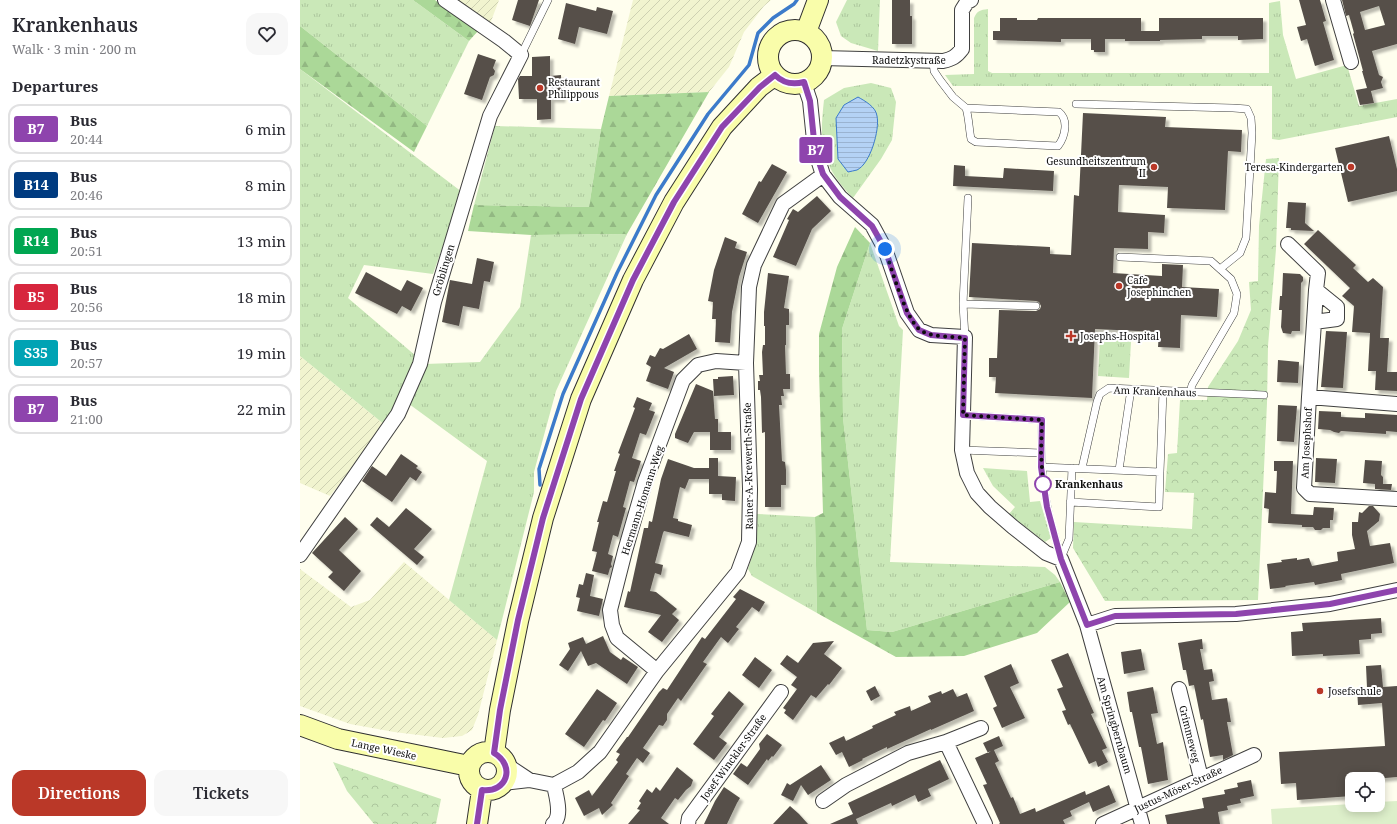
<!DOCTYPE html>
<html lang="en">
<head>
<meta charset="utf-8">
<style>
  :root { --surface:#fff; --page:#f7f7f7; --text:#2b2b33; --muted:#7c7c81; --line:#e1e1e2; --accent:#ba3828 }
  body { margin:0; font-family:"Noto Serif",serif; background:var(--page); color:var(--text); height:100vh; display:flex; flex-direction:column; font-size:15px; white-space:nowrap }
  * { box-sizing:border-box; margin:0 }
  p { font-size:13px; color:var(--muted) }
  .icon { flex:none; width:22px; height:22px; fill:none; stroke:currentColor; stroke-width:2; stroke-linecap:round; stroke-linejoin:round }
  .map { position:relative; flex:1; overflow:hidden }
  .drawer { display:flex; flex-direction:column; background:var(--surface); width:300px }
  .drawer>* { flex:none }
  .badge { padding:0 8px; border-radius:3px; font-size:14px; line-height:26px }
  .buttons { position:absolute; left:1045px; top:772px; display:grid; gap:8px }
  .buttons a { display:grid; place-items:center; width:40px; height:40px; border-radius:8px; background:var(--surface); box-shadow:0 2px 10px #0003; font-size:20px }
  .you { position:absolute; width:20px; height:20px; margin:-10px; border:3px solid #fff; border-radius:50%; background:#1a73e8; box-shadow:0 0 0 6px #1a73e833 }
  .map>.badge { position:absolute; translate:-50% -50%; box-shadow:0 0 0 2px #fff }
  h2 { padding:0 12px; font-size:15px; line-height:36px }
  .round { display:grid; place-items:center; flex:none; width:42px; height:42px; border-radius:12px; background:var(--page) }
  .summary { display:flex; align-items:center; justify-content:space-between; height:68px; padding:0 12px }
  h1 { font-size:19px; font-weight:600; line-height:30px }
  .cta { display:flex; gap:8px; margin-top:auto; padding:8px 12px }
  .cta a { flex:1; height:46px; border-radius:12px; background:var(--accent); color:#fff; font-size:16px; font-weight:600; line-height:46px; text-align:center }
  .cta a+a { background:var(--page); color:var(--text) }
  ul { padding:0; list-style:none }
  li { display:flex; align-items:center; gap:12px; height:50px; margin:0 8px 6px; padding:0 4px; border:2px solid var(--line); border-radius:12px }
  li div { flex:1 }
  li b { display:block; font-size:15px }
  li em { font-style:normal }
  li .badge { min-width:44px; font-weight:700; text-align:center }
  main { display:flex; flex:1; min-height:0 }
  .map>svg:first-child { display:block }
  .farmland { fill:url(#farmland-furrows) }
  .grass { fill:url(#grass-tufts) }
  .forest { fill:url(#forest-firs) }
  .park { fill:url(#park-crowns) }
  .pitch { fill:#ddefca }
  .water { fill:url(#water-rules); stroke:#3c7bca }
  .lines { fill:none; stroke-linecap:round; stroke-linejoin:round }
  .stream { stroke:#3c7bca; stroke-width:3.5 }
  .building { fill:#56504a; fill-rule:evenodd; filter:url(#shadow) }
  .lane-casing { stroke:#404040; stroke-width:8 }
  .street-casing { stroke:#404040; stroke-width:16 }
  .secondary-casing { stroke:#2f2f2f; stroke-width:22 }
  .lane { stroke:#fff; stroke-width:7 }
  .street { stroke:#fff; stroke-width:14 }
  .secondary { stroke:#f9fdaa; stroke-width:20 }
  .line-casing { stroke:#fff; stroke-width:9 }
  .line { stroke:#8e44ad; stroke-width:6 }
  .walk { stroke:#0d0d0d; stroke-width:4; stroke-dasharray:0 7.2 }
  .poi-dot { fill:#ba3828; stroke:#fff; stroke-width:1.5 }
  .stop-dot { fill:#fff; stroke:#8e44ad; stroke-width:2 }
  .labels { text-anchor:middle; stroke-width:4; stroke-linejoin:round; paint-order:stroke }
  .street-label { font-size:10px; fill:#0d0d0d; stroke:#fff }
  .poi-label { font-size:10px; fill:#0d0d0d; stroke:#fff; text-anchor:start }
  .stop-label { font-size:10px; font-weight:bold; fill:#0d0d0d; stroke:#fff; text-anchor:start }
</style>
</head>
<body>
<main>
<section class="drawer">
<div class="summary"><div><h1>Krankenhaus</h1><p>Walk · 3 min · 200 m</p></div><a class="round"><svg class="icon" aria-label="heart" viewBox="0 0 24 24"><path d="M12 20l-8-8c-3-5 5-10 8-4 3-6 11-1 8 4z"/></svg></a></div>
<h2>Departures</h2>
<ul>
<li><span class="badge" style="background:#8e44ad;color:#fff">B7</span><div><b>Bus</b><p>20:44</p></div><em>6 min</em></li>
<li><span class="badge" style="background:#003b80;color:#fff">B14</span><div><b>Bus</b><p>20:46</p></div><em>8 min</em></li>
<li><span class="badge" style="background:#00a651;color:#fff">R14</span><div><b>Bus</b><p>20:51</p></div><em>13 min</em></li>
<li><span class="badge" style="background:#d7263d;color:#fff">B5</span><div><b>Bus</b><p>20:56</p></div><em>18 min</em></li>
<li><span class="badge" style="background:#00a3b4;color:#fff">S35</span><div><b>Bus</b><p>20:57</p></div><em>19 min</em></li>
<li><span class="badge" style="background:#8e44ad;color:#fff">B7</span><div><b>Bus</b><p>21:00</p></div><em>22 min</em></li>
</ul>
<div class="cta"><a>Directions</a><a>Tickets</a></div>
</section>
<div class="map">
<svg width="1097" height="824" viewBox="0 0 1097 824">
  <defs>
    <pattern id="farmland-furrows" width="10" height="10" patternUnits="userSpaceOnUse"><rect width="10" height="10" fill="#f1f4cf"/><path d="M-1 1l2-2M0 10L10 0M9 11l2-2" fill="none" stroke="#cdd0b1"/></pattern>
    <pattern id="grass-tufts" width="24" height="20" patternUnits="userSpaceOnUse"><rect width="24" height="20" fill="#cae8b8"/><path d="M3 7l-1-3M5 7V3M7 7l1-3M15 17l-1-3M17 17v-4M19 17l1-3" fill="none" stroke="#acc69d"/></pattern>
    <pattern id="forest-firs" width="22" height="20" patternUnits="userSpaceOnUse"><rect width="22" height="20" fill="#abd898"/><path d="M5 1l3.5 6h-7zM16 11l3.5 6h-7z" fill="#92b882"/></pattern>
    <pattern id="park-crowns" width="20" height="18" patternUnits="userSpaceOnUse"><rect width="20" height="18" fill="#cae8b8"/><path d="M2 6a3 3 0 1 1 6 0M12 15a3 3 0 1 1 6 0" fill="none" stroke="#acc69d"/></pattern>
    <pattern id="water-rules" width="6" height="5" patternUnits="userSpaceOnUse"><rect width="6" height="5" fill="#b4d2f5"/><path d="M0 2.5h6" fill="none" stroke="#9ab3d1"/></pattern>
    <filter id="shadow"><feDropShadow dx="3.5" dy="3.5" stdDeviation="1" flood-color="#0004"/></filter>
  </defs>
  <rect width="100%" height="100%" fill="#fffeee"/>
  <!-- farmland -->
  <path class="farmland" d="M154,0H199L190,24Z
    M333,0H471L464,6L444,32L429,67L409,92L309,96Z
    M0,356L85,425L30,496L0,483Z
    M104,562L197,640L178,715L172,730L162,736L143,738L94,732L50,724L0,706V569L51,607L70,600Z"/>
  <!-- grass -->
  <path class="grass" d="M0,0H113L169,41L127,126L0,26Z
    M547,0H580L578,51L551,43L541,36L536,22Z
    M980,1L983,35L996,79L1047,65L1059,106L1097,99V117L979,140L972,139V86H653L645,75L674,74V18C677,11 680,10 688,9V71L692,73H969V3Z
    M0,69L162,192L133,274L64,265L48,298L116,356L85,425L0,356Z
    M571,83L591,88L596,102L592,140L581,159L553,198C521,165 519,144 524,100L544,88Z
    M195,126L301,129L289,207L174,205Z
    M327,234L256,391L234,472V492L197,640L149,600L187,461L109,404L119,385L125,364L180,362L220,307L231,235Z
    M570,243L599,326L603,330L590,562L745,567L755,575L760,582L592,632L567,630L543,418L542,329Z
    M800,340L831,341L829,378L798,376Z
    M683,468L727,471L730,502L740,501L751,538L745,542L709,514L715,507L693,486Z
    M457,514L515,517L517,613L452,576L448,569L455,546Z"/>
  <!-- forest -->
  <path class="forest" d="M113,0H135L178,31L169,41Z
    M0,26L127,126L114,152L0,69Z
    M409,92L327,234L231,235L168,231L174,205L289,207L301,129L309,96Z
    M555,227L570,243L542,329L543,418L567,630L592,632L760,582L770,602L737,633L664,656L596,657L517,613L515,517L523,513L519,370V334L537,267Z"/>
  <!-- park -->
  <path class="park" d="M979,158L976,249L968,346L967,403L958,600L805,601L773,548L774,522L892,529L894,493L865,492L868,454L877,453L880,400H907L908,387L938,341L951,310L949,282L958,281L959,226L966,159Z
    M33,762L141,799L136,824H74L47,791Z"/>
  <!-- pitch -->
  <path class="pitch" d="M1097,801V824H972L971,809L1052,804V805H1078V802Z"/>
  <!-- water -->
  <path class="water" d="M558,97C565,101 576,107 577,116C580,130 570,164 557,170C554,171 551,171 548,172L538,159L536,118L544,105Z"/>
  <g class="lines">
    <!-- stream -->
    <path class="stream" d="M240,485L239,469L263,394L317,273L356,195L408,114L449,65L458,33L473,18L494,4L497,0"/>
  </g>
  <!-- building -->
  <path class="building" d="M218,0H239L230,26L212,20Z
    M592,0H610V16H612V44H592Z
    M999,0H1020L1026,21L1023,22L1034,60L1015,66L1007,39L1001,41L997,27L1006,25Z
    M1042,0H1097V44L1072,51L1079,75L1083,77L1081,82L1083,88L1071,91L1074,103L1060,105L1056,90L1067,88L1062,71H1063L1053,34L1054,33L1049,15L1046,16ZM1079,6L1085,25L1065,30L1060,12Z
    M266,3L296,11L297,7L313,11L307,34L279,27L275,44L258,39Z
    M700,18H717V20H737L738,18H841V31H859V18H963V39L938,40V36H902V39L860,40V41H825V39H805V52H794V50H791V39H761V42L693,40V31H700Z
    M178,54L196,60L193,68L195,71L194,75L190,77L182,100L164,94Z
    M250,56V76L261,75L262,99H251V119L237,120V99H219L218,79L220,76H232V57Z
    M783,113L866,117L865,127L942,130L941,152L928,151L925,210L867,208L868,187L819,185L818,212L865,215L864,233L848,232V249L814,248L813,273L862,276V264L883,265L882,287L919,289L917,317L881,315L880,348L858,347L859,332L795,329L792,398L695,393L696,377H689V358H697L699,310L736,311L740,309L741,306L739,302L736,301L669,297L672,243L750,247V254L771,255L774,195L779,196Z
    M1089,136L1097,169V191L1048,202L1035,148Z
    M472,164L487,172L458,223L442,214L459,181L461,182Z
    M654,165L665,166V176L703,178L704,168L754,171L753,191L653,186Z
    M517,196L531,211L512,229L496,266L473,257L489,220L487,219L493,209L498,212Z
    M988,202L1006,203L1005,223L1014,231L991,230V228H986Z
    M1018,230L1056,265L1053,268L1068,282L1073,278L1083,287L1080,338H1089L1087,372H1097V391L1075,390L1076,371H1068L1070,333L1052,332L1054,306L1042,296L1050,288L1004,244Z
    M425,237L437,242L435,248L447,252L439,277L432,312L430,343L415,342L416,319H412L413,302L408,301L414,270Z
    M177,258L194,262L190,282L184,281L179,309L163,306L159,326L142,322L150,280L172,284Z
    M66,272L101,291L107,280L123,288L111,311L102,306L97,314L55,293Z
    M468,273L489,276L484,308L489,309V325H486V345H485L486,374H490V389H483L484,396H481L482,405H479L482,461L485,462L486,470V485H481V507H465V432L462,433L461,397L460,390H458V381H460L459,375H463L462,352L463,345H465V326H464V312Z
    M983,273L1000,274L1003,277V281L1001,283L1000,331H992L991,334L983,333L981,327L982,310H979L980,296H982Z
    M1026,331L1047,332L1043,388L1021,387Z
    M389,334L397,349L364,368L374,372L368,389L346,381L351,367L346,364L350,355L355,357L360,348L363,349Z
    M978,360L999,362L998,383L977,382Z
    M433,376L434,395L414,396L413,379H418V377Z
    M396,384L413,391L415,419H418V432H431V450H410V432H394L388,443L375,438V434Z
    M337,397L352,403L349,410L355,412L346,435L340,433L332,458L341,461L334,482L330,481L323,507L326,508L318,537L313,535L308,554L313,556L311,564L312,567L310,568L308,575L292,571L297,552L292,551L299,522H297L303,501L307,502L316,471H314L320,454L318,453L335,408L333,407Z
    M978,405L997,406L994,442L977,441Z
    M1019,411L1041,412V417L1065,418V413L1097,415V432L1086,431V434L1041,431L1039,433L1034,432L1030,430L1018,429Z
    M101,454L118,466L116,468L122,472L116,481L110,477L92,502L62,481L72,466L86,476Z
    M409,458H418V476L436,477L435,501L422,500V494H409V479H389L385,489L380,487L373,518L378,519V521L392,525L389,537L364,531L363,533L355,563L363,565L361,575L355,573L350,591L356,592L377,609L372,614L379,620L362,642L348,632L361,615L324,607L328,591L330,592L344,528H348L349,521L352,522L361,479L368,459L394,468H409Z
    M1016,458L1037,459L1035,483L1015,482Z
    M1065,460L1082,461L1081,475L1083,477V484H1092L1091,490L1075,489V484L1063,483Z
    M974,461H993L991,514L1013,515L1014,507L1034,508L1033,520H1030V528H1023L1021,530H1015L1013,527H1002V525L968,523L969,509L964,508L965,492L976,493L977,471H974Z
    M1069,506H1073L1080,514L1079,521L1067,531L1070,546L1090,543L1094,563L1041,574L1042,580L1015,585L1014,582L985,586L986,587L970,589L967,564L982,562L981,560L997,558V560L1009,558L1012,566L1038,561L1037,552L1055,549L1052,535V522H1058L1059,512L1062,513Z
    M106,508L132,529L114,549L124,557L117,565L70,525L77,517L89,527Z
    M45,517L58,529L39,550L61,571L44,591L28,577L33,572L12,553Z
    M286,573L294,575L290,596L303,599L299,616L277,611L280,598L276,597L279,584L283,585Z
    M440,589L465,602L459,612L452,607L436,627L439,629L428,643L421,637L403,662L407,664L381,701L378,698L367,714V720L363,726L359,725L343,748L350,753L343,763L337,758L326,774L329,776L311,803L313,805L302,815L299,808L284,816L275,798L289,790L292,796L318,762L316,760L320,754L316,752L327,737H328L359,692L363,688L367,690L402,637L405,639L436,599L433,597Z
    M1081,618L1082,633L1071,634V639L1059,640L1060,654L1023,656V654L992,656L991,632L1003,631L1002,623Z
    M303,636L310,652L321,660L323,657L338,667L327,684L296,663L288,666L281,651L268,671L259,665L270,649L268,643L283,637L286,644Z
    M902,639L903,649H900L904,670L912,669L914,681L909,682L912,700L927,698L931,722H927L933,755L923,760V755L910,757L903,719L901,720L894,685L889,686L886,670H883L878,643Z
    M534,641L524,654L542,668L529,685L528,684L516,698L511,695L493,720L484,713L486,710L483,708L497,689L491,685L497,677L480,664L487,655L498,663L513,643Z
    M841,649L845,670L824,674L821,652Z
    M768,653L794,713L791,714L807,748L802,750L808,762L798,767L796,761L789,764L770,724L768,725L762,711L766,710L757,689L763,687L751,660Z
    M455,657L472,670L459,688L442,675Z
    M711,664L719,683L710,687L725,718L702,728L693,708L697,706L684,676Z
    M1081,665L1083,687L1097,686V777L1074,779H1052V796L997,800L996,783L981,784L979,752L1085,746L1082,703L1058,705L1057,689L1067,688L1066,666Z
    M575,686L580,696L571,701L566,691Z
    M853,687L858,713L851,714L857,744L863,742L868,780L848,784L841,747H839L832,712H830L827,692Z
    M297,689L317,703L305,721L303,720L284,747L265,734Z
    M653,689L657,697L667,693L674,711L631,730V729L587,749V747L562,759L563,760L549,767L542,752L536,755L529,743L544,736L546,741L573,728L572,726L596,715L594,712L610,706L611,711L631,702L628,696L641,691L642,694Z
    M429,691L444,704L419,737L427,743L414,760L393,744L414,716L411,714Z
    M467,734L482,745L473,757L472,756L468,761L467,759L448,785L433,774L441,763L447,767L460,749L459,744Z
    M699,736L703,746L694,750L699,761L695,763L711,798L713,797L720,814L735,808L736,812L785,791L786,795L809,785L816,802L793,812L789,802L770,811L772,816L763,820L765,824H699L700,823L683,785L687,784L675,758L691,751L688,753L683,743Z
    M640,760L649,779L628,789L631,796L618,802L615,795L592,806L591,803L556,819L558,824H530L553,814L548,803Z
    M521,765L531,780L508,795L501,785L493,801L481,795L487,783L490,785Z
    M377,767L393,780L391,786L386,790L378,800L375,798L361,818L369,824H328L340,810L337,809L341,803L339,801L347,789L352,793L356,787L360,791Z
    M951,780L954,796L940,799L941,803L927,806L928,810L918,812L920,824H867L865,815L904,808L902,798L925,794L924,790L938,787L937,783Z
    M424,787L440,798L437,803L427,824H404L415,801Z
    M490,806L499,814L508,824H473Z"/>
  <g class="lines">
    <!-- lane casing -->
    <g class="lane-casing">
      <path id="lane" d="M221,55L248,0
        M633,61L634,71L640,80L653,97L666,108L759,112C769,120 765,137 758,146L676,142L671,139C669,129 669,118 666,108
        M776,104L933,108L947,109L951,118L952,133L946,238L940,253L920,269
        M820,257L911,261L931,279L937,294L934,313L892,385L890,392
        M663,304L736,306
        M665,337L663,304L668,198
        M663,415L742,420C741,449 741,477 747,505C750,523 757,541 761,559
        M662,450L741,453
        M741,467L860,472L859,507L770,502
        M782,468L797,402L800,394L809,388L964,395
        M819,470L831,389
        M860,472L863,391
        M761,558L769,539L772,468"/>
    </g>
    <!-- street casing -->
    <g class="street-casing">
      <path id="street" d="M1033,0L1051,62
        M522,58L643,61C652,59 656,57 662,49V10L667,2L671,0
        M504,83L510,101L515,150L523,175L540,197L572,225L585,249L607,313L619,330L631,335L665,337L662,450L667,473L677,493L690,507L713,527L746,553L761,559L787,625L842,824
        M988,244L1018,273L1016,290L1037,307V319L1014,322L1009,397
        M1014,322L1016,290
        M1097,404L1009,397L1004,488L1010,494L1097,499
        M0,555L98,414L120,364L134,302L190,116L221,55L204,41L145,0
        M787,625L815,616L936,614L1030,604L1097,590
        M357,671L317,638L312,625L310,610L325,551L345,482L383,380L398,365L416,361L446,363
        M879,689L901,778
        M646,742L685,824
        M205,764L229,780
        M203,783L229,780L254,785L278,772L300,752L357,671L438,572L449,542L450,489L446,363L449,287L454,265L483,204L523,175
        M523,801L546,785L608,753L646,742L681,728
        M253,824C263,816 256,796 254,785
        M388,824L389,818L481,692
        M803,824L954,755"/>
    </g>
    <!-- secondary casing -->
    <g class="secondary-casing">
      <path id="secondary" d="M468 57a27 27 0 1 1 54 0a27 27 0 1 1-54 0Z
        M506,32L518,0
        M0,725L38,739L169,766
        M169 771a19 19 0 1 1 38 0a19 19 0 1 1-38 0Z
        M194,753L200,710L218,621L243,518L281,399L333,280L374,202L422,127L459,87L475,75
        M177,824L182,790"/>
    </g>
    <!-- lane -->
    <use href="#lane" class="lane"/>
    <!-- street -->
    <use href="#street" class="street"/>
    <!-- secondary -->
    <use href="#secondary" class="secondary"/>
  </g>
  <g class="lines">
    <!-- line casing -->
    <g class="line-casing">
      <path id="line" d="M177,824L182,790C207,793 216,766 194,753L200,710L218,620L243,518L281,399L333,280L374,202L422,127L460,87L475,75C483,83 493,85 504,82L510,101L515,150L523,174L540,197L572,226L585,249L607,313L619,330L631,335L665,338L663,415L742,420L741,467L747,507L761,559L787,625L815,616L936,614L1030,604L1097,590"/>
    </g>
    <!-- line -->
    <use href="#line" class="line"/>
    <!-- walk -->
    <path class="walk" d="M585,249C591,267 606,320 620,330C632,338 652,336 665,338L663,415L742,420L741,453L743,484"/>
  </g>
  <!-- markers -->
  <g class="poi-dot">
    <circle cx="240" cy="88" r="4"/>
    <circle cx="854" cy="167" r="4"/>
    <circle cx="1051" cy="167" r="4"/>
    <circle cx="819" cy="286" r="4"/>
    <path d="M769 330h4v4h4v4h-4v4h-4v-4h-4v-4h4z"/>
    <circle cx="1020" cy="691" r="4"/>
  </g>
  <circle class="stop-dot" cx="743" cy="484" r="8"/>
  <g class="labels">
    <!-- street labels -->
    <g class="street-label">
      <text x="609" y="64">Radetzkystraße</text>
      <text transform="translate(143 270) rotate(-73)" y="4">Gröblingen</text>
      <text transform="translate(855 391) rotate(2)" y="4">Am Krankenhaus</text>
      <text transform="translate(1006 443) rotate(-87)" y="4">Am Josephshof</text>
      <text transform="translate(448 466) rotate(-91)" y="4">Rainer-A.-Krewerth-Straße</text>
      <text transform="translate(342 500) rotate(-72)" y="4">Hermann-Homann-Weg</text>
      <text transform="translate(815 725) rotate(74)" y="4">Am Springbernbaum</text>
      <text transform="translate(890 734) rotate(76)" y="4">Grimmeweg</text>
      <text transform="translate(84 749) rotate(12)" y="4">Lange Wieske</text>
      <text transform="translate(433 757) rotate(-54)" y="4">Josef-Winckler-Straße</text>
      <text transform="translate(878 789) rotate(-25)" y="4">Justus-Möser-Straße</text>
    </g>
    <!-- poi labels -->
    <g class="poi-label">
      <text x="248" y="86">Restaurant<tspan x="248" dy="12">Philippous</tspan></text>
      <text x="846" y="165" text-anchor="end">Gesundheitszentrum<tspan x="846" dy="12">II</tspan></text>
      <text x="1043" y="171" text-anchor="end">Teresa-Kindergarten</text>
      <text x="827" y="284">Cafe<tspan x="827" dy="12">Josephinchen</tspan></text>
      <text x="780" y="340">Josephs-Hospital</text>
      <text x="1028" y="695">Josefschule</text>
    </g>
    <!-- stop labels -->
    <g class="stop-label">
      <text x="755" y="488">Krankenhaus</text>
    </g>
  </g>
</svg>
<div class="buttons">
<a><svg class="icon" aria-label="locate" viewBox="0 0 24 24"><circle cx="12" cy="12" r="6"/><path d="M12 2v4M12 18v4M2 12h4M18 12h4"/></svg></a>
</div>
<div class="you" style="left:585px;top:249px"></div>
<b class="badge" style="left:516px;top:150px;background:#8e44ad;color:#fff">B7</b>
</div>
</main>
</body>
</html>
